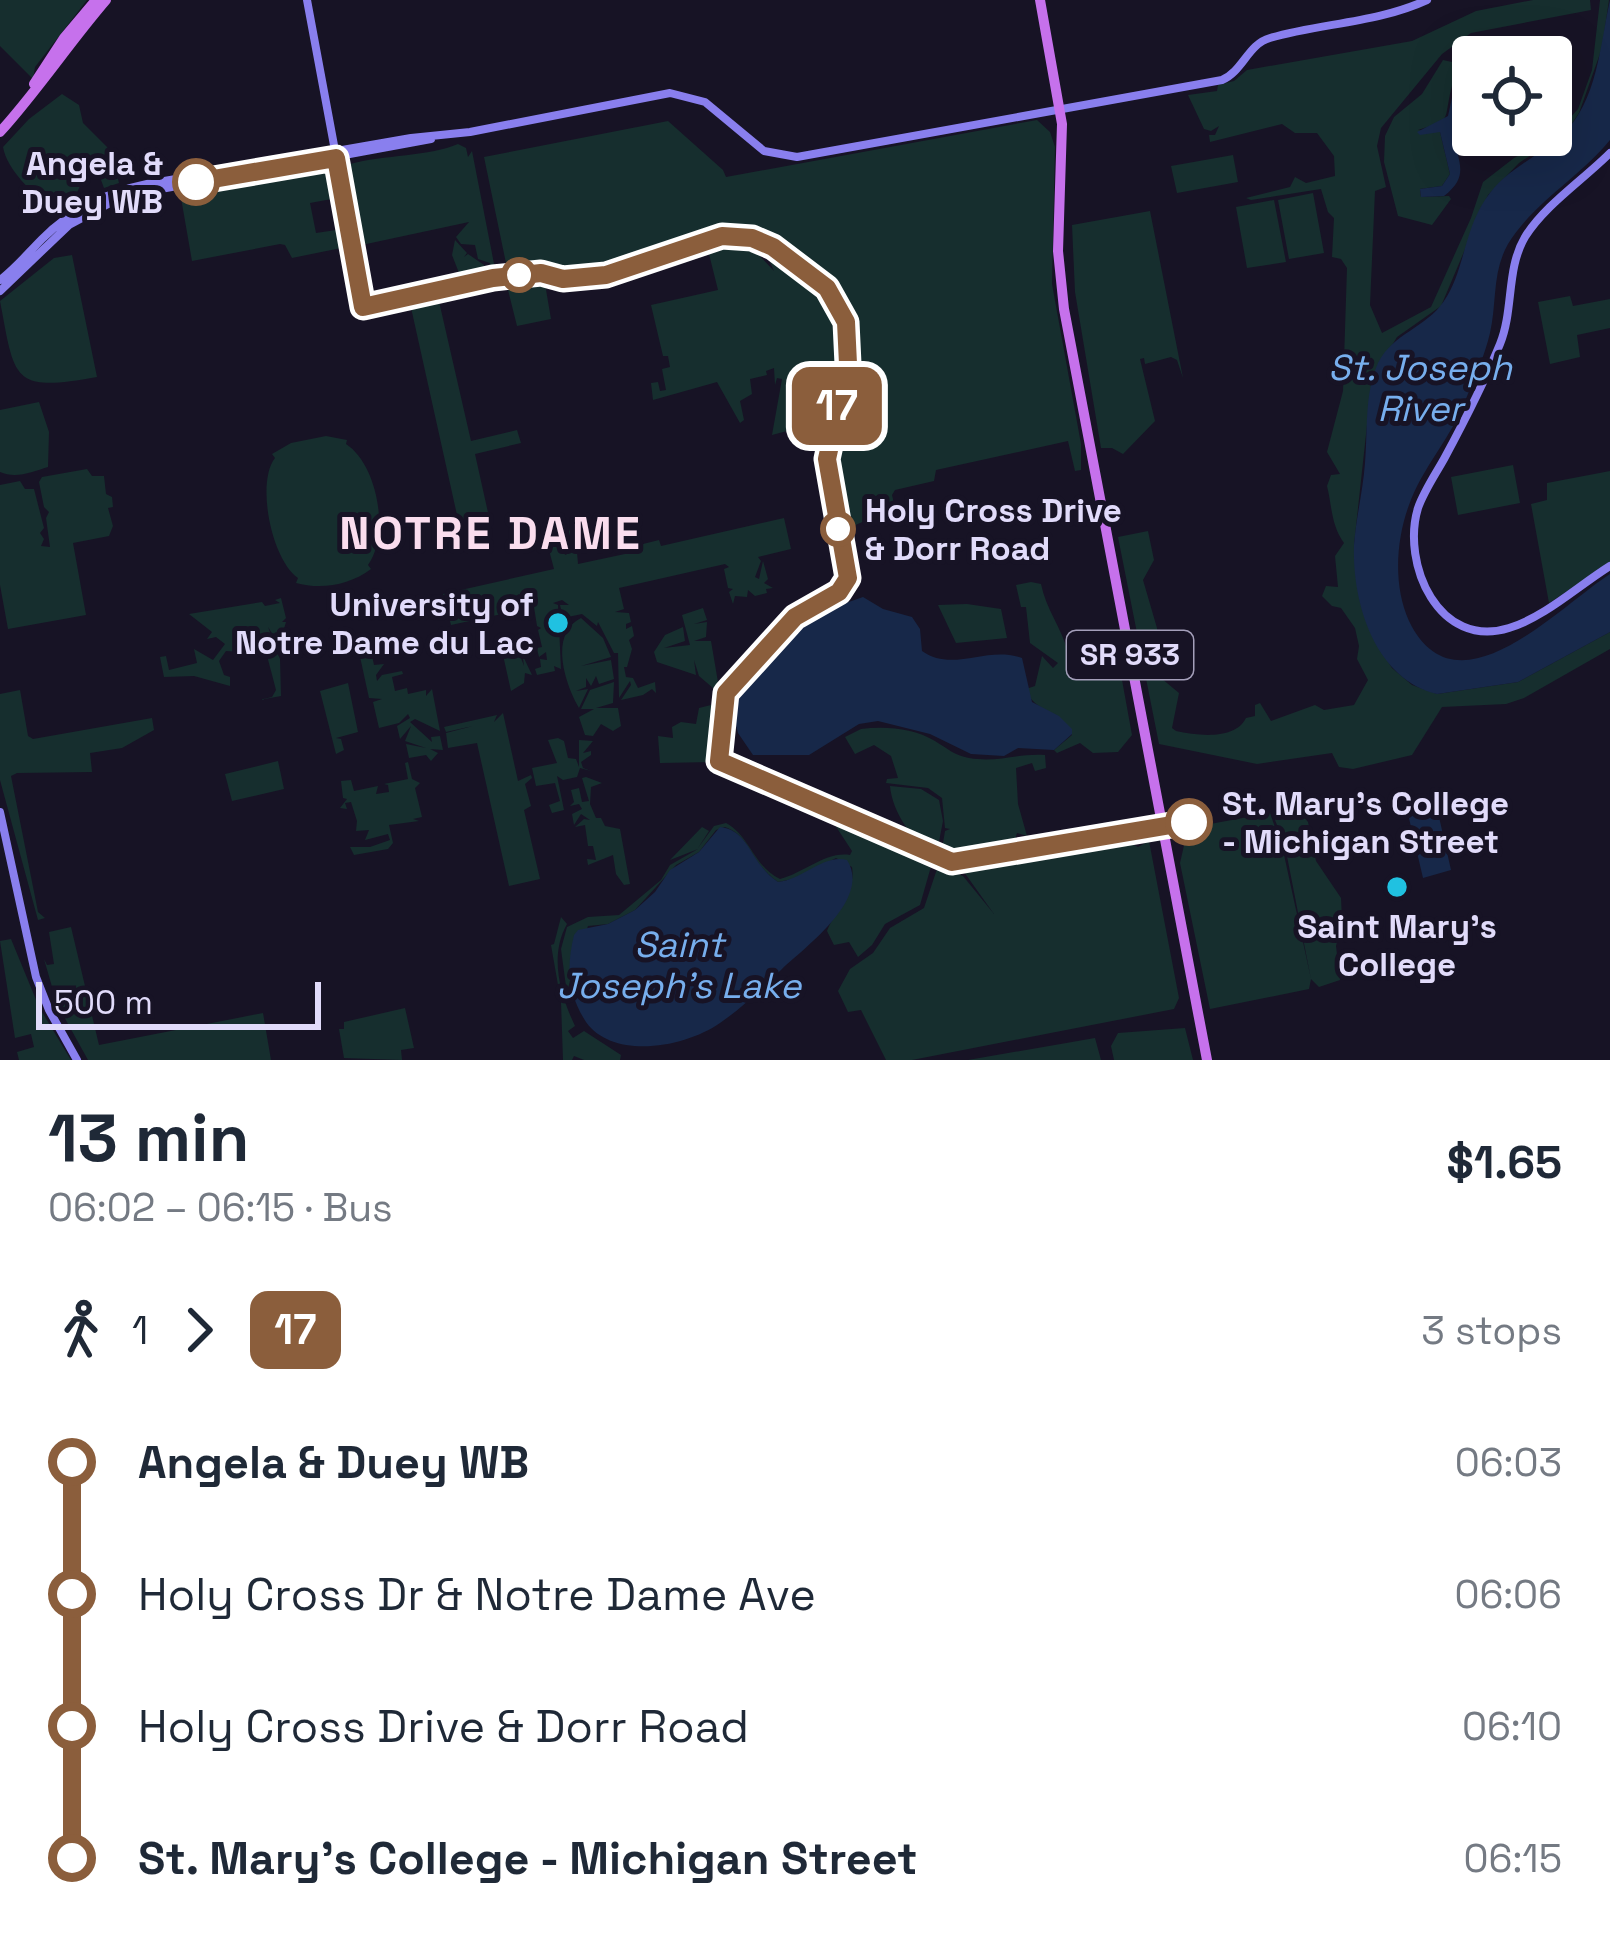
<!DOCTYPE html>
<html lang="en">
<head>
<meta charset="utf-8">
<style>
  :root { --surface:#fff; --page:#f2f2f3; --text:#1f2937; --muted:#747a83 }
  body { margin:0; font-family:"Space Grotesk",sans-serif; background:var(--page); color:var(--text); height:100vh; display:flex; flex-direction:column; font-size:45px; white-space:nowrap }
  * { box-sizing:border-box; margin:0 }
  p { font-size:39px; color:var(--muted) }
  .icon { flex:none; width:66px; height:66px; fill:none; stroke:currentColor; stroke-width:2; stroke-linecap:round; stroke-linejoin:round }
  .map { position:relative; height:1060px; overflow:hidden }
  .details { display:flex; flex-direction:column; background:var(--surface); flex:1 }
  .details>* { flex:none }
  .badge { padding:0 24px; border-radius:18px; font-size:42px; line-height:78px }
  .tools { position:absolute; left:1452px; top:36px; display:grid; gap:24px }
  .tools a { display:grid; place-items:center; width:120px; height:120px; border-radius:12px; background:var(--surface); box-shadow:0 12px 48px #0002; font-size:60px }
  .scale { position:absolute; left:36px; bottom:30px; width:285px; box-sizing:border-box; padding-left:12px; border:6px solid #e1dbfa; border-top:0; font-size:33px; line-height:42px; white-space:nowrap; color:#e1dbfa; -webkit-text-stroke:9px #171325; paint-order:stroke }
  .map>.badge { position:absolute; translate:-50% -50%; box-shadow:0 0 0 6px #fff }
  .legs { display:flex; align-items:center; gap:18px; height:132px; padding:0 48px; font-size:39px }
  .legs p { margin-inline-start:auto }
  .overview { display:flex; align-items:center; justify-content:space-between; height:204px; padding:0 48px }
  h1 { font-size:66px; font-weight:700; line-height:90px }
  ul { padding:0 48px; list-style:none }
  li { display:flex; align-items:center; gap:42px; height:132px; font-size:45px }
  li i { display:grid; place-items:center; width:18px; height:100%; margin:0 15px; background:currentColor }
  li i::after { content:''; width:30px; height:30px; margin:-15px; border:9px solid; border-radius:50%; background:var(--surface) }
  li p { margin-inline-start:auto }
  li:first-child i { background:linear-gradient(#0000 50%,currentColor 0) }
  li:last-child i { background:linear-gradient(currentColor 50%,#0000 0) }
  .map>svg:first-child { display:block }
  .green { fill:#162e2e }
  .water { fill:#172849 }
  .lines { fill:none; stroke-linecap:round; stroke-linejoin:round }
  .secondary { stroke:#897fee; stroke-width:8 }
  .primary { stroke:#c671ec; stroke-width:10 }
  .line-1-casing { stroke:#fff; stroke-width:27 }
  .line-1 { stroke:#8b5e3c; stroke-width:18 }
  .stop-1-dot { fill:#fff; stroke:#8b5e3c; stroke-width:6 }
  .poi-dot { fill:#20c1e1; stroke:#171325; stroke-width:4.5 }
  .labels { text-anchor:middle; stroke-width:10; stroke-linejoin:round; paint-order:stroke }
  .shield { fill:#171325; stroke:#a49fba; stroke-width:3 }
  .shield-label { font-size:30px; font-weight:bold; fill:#e1dbfa }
  .stop-label { font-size:33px; font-weight:bold; fill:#e1dbfa; stroke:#171325; text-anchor:start }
  .poi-label { font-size:33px; font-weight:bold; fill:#e1dbfa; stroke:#171325; text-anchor:end }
  .water-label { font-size:36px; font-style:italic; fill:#77aeed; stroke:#171325 }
  .district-label { font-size:45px; font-weight:bold; letter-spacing:3px; fill:#faddee; stroke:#171325 }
</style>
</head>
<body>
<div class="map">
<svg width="1610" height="1060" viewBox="0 0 1610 1060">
  <rect width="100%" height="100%" fill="#171325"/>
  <!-- green -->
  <path class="green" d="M0,0H87L35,67L33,79L0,46Z
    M1533,0H1590L1591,10L1471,33L1442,54L1381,128L1377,146L1386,187L1375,191L1370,305L1382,333L1431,307L1471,218L1483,182L1514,158L1551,139L1578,109L1592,70L1600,0H1609L1602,48L1579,113L1567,131L1519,163L1488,195L1441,306L1397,337L1372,379L1354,545L1360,602L1377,644L1392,668L1412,685L1437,694L1518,682L1610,632V649L1524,698L1506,704L1442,707L1412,755L1353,769L1339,767L1332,753L1257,764L1159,744L1118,537L1148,531L1154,560L1143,580L1157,628L1161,678L1179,693L1172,728L1176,731C1199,736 1235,740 1246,718L1255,716V705L1260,703L1271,721L1315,705L1324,710L1354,705L1368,680L1357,659L1359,646L1355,628L1341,608L1332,606L1322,596L1326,586L1338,587L1335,556L1344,543C1331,525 1332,506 1327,486L1331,475L1340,474L1327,452L1343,391L1347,268L1341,259L1332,257L1334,218L1328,212L1321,189L1251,200L1246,198L1290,187L1295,177L1306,183L1335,176L1334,156L1317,133H1295L1282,124L1210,142L1209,135H1215L1219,126L1211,131L1204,129L1188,95L1217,91L1218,85L1234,81L1247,70L1412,41L1476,11Z
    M1443,60L1452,62C1457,77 1453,79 1450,94C1444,123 1450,120 1418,130L1440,132L1450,174L1442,186L1420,189L1421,197L1449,196L1451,199L1432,225L1398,216L1384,162L1385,136L1394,117L1422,94Z
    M62,94L79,105L83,123L111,151L119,183L104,188L98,172L88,169L73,201L52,208C33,194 7,170 3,147L29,119Z
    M1037,120L1050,132L1055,147L1052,284L1081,444V470L1075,471L1068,441L936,470L934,481L895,490L892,495L895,508L846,529C804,472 857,402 852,339C849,304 823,293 813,267H808C752,222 719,226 654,254C637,262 619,271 601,272C567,275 546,260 507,268L484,157L668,121L723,170L726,177Z
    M458,144L466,148L468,157L472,151L496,274L464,282L460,275L469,272L459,273L452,255L455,240L467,253L464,257L468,254L484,265V269L491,268L490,263L478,259L475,245L461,244L456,237L469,222L357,246L346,170L350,164C383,155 431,156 458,144Z
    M1233,155L1238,182L1177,193L1171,166Z
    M327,171L331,175L337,198L310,203L316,233L343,229L346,247L292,258L285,245L280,244L192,261L180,192Z
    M1313,193L1324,253L1289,259L1278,200Z
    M1274,200L1286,262L1247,268L1236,207Z
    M1150,211L1183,378L1177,360L1171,357L1145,364L1144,358L1140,359L1155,421L1123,454L1112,448H1101L1075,292L1072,225Z
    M734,238C762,240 784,255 806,272L757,253L774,271L769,260C863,288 844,352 825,426H806L772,435L782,379L777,378L775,385L774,368L766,371L767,375L750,379L752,394L740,401L744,420L740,423L717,382L653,400L651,383L658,382L660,391L666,390L662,369L670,367L668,356H663L651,305L718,290L709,254L698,252L697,247C656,262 623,282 579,280L623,274L696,245Z
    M72,255L97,377C11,393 15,379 0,301L54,258Z
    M544,278L551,319L517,326L506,282Z
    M445,292L438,297L471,441L517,430L521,443L475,454L491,526L461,533L410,303L372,311L371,308L410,299L416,302Z
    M1570,296L1573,306L1610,299V328L1577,335L1580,357L1550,364L1538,302Z
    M39,402L49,432L48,467C32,472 16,479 0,472V410Z
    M326,436L347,440L346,444C378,465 390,535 368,565L371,569C350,585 321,590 296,583L298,578C271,559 256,482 275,458L272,454L291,443Z
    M1513,465L1520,503L1458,515L1451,477Z
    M87,469L92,476H104L106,494L112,497L113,507L108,508L113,526L109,536L73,543L86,615L8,629L0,585V485L20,481L25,489H34L44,528L40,533L44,539L41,546L50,547L46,518L49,512L44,507L39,482L42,477Z
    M1610,471V563L1549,603L1531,504L1547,500V483Z
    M784,518L791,549L758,557L761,561L755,577L759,579L763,561L768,579L764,583L773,588L766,589L767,593L755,596L748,590L747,597L735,596L733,604L729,592L733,589L728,588L724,569L729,567L725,564L619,588L624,609L615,612L629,613L631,622L626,624V629L632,626L634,636L629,640L632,649L627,667H624L626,677L633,678L638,688L655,682L656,693L652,689L643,695L621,700L631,685L630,681L619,698L618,653H614L598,622L597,626L582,614L563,618L560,605H569L562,600L553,603L558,605L561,669L554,666L555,671L537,675L535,669L541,667L540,659L547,660L546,652L539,657L537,649L530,650L531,657L523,656L532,675L525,673L524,683L511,691L503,655L519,653L524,666L522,651L542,647L538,630L541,628L537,626L534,607L451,625L443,594L554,569L544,531L551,539L568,534L572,524L574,539L561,552L566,555L576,541L578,564L639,551V545L659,540L661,546Z
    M1031,582L1041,584C1046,609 1061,627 1068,652H1081L1085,663L1120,669L1132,735L1118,752L1093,753L1080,743L1057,753L1054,750L1072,735C1063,710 1033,713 1026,689L1035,686L1042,656L1053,668L1058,663L1030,643L1026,607H1021L1016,585Z
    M281,598L286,618L282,622H286L283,632L287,634L275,638L268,627L280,659L281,696L259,700L272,697L276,690L265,648L248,651L245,644L259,637L258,634L245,640V633H239L241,641L233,642L242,643L243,652L226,651L219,661L224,675L230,677V686L194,676L164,677L160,657L166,656L169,670L197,663L194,649L213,660L225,644L216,637L207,639L212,632L189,614L262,602L265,606L280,603L275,600Z
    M967,604L1001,609L1007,638L956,643L938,605Z
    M703,608L707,620L694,624L707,622L706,637L694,641H711L720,694L699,676L694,660L696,675L657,662L654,652L665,635L683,627L685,641L664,648L690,645L682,615Z
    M581,618L603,638L611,657L581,666L611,660L614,679L599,684L596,676L591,686L586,678V687L576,691L588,689L579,708C567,688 547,635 581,618Z
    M368,637L374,665L384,664L376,675L377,681L382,675L402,671L403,674L392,677L395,691L407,688L408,694L426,690V696L432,689L440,731L415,719L410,722L432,742L431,737L440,736L443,750L430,749L438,753L431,761L426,755L409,758L406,744L426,748L405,741L411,726L400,739L397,726L410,718L408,714L399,723L379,728L373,702L382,699L369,698L359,652Z
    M614,682L613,703L596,708H618L621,726L613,731L601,724L593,736L585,735L579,717L594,709H581L590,690Z
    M348,683L358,732L336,738L341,739L344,750L336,754L320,691Z
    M20,690L28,736L33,739L152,718L154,730L122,748L90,753L92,772L17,773L11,776L38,912L45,918L38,920L0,780V694Z
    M721,702L720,714L716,716H721L718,754L713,762L660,763L658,736L673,738L672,727L681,722L696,724L699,708L715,704L718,710Z
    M503,713L518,781L531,775L532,778L525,784L531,806L524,810L540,879L509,886L477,743L448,748L446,733L473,726L446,732L444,727L497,715L494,722Z
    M861,729C886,726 913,728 935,741C948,749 954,755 969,758C998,763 1017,753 1045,755L1046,768L1035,771L1032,763L1016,768L1018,804L1027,836L1017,833L1011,852L941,855L945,831L950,829L945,828L942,798L928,788L886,783L887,779L898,778L891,756L874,745L855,754L845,737Z
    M558,738L564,741L568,758L576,759L579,767V740L593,741L583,753L591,751V755L581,762L583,768L591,771L580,768L577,777L563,780L557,776L564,810L552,813L549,805L560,801L555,783L536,786L532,768L557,763L548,740Z
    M278,761L284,789L232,801L225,774Z
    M408,762L412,779L420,783L415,788L422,817L413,819L419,821L389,825L393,843L388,849L354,855L350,847H370L390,840L388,834L365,840L369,830L356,831L357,821L351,802L345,803L347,809L340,808L347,799L343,798L341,781L351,780L354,791L378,786L376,794L389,792L388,785L384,784L408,779L405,763Z
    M586,777L602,783L591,787L590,804L596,818H601L605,826L620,829L630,884L624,885L616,874L613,855L588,865L587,859L596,860L593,846H588L585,825L575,827L584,819L590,820L581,814L574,825L572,814L582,809L579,804L570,806L574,802L571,790L579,788L582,802L589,801L582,778Z
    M890,786L921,789L939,800L943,821L937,852C913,845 892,811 890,786Z
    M1305,806L1302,815L1308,822L1316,861L1341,898L1342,921L1336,946L1340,980L1319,987L1311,979L1309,989L1210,1009L1180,863L1188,828L1270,813L1283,850L1311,979L1285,846L1272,812Z
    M833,813L932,863L920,905L885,924L872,945L858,957L849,942L834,945L827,931C836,909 856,891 852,867L836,858L798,878L778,882C750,863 751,836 725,827L716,830L699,852L676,865L635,910L608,924L588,926L567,994L561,949L567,927L588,917L619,915L661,880L670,865L698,849L670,860L702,827L709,831L698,848L714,826L726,823C751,837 753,866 780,879C804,873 826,851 850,855L852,851L831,819Z
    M1149,841L1179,998L1174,1009L912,1060H886L861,1010L848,1012L838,991L850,969L873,953L890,928L924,908L938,866L963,876L994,914L964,872L1128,842L1138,847Z
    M561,917L567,924C549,956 560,994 575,1026L568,1031L573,1038L584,1031L621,1055L620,1060H584L574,1056L572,1060H563L561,1002L551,945L554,944Z
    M71,927L99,1045L263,1013L271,1060H88L57,1004L44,959L47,965L54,964L49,932Z
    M11,939L39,1007L71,1060H19L17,1052L34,1047L31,1034L15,1038L0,941Z
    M405,1008L414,1048L401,1050L402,1060L344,1058L339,1029H344V1022Z
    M1185,1028L1193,1060H1114L1111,1046L1118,1033Z
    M1095,1038L1101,1060H968Z"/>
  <!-- water -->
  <path class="water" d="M1610,0V140C1580,177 1533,203 1508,244C1492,272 1497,302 1490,333C1485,355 1474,379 1465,401C1451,438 1422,468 1409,505C1396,540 1393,586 1409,621C1456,718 1556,609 1610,574V632L1518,682L1437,694C1375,679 1352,603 1354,545C1356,518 1363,490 1365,463C1368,431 1364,394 1378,363C1393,333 1426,328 1444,301C1464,272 1464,231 1485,200C1505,169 1536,159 1562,135C1598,101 1600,44 1610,0Z
    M1473,68L1463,76C1461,95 1457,115 1456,134C1454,161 1473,173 1444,196L1421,197L1420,189L1442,186L1450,174L1440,132L1420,135L1417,132L1448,116L1457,75Z
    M863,597L883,609L912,617L920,629L922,651C953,673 987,645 1022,658L1032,702L1059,716L1072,729V734L1054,750L1018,748L1004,756L971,754L930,734L878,721L859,724L809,755H753L738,733L733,715L735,699L756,680L793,632L826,610Z
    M1437,808L1451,870L1423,878L1408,814Z
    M720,827C750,830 750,864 778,882C803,880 823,854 847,860C872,899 805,947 782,969C763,987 742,1008 720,1023C684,1048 613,1060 586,1022C568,994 566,968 574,935L578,930L608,924L635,910L655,892L670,870L699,852Z"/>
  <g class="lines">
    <!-- secondary -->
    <path class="secondary" d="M307,0L336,156
      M1610,153C1583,180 1545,205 1525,237C1506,269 1514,309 1500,344C1484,383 1464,422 1444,459C1435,475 1424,491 1418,508C1401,564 1439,650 1509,628C1545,617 1578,586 1610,566
      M0,280C16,268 28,253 42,239C71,210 108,192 147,184L411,138L470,132L670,93L705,102L764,151L797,157L1222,80C1243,71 1248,44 1270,38C1322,23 1377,23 1427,0
      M0,291L69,225L123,196L431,139
      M0,812L36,977L49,1010L77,1060"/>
    <!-- primary -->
    <path class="primary" d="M1040,0L1062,124L1058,251L1064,309L1207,1060
      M34,84L64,38L96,0
      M0,132C38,90 69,43 106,0"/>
  </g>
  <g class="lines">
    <!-- line-1 casing -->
    <g class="line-1-casing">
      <path id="line-1" d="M196,182L336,158L363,307L493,278L541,273L563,279L606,275L722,236L752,238L773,247L827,288L846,322L848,364L827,459L848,578L839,592L795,617L726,693L719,761L952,862L1189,822"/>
    </g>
    <!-- line-1 -->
    <use href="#line-1" class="line-1"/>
  </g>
  <!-- markers -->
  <g class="stop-1-dot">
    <circle cx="196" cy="182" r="21"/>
    <circle cx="519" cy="275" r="15"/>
    <circle cx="838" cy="529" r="15"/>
    <circle cx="1189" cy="822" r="21"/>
  </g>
  <g class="poi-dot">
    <circle cx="558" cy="623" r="12"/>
    <circle cx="1397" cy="887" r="12"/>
  </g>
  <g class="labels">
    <!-- shield labels -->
    <rect class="shield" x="1067" y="631" width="126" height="48" rx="9"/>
    <g class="shield-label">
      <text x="1130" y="665">SR 933</text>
    </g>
    <!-- stop labels -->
    <g class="stop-label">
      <text x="163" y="175" text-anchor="end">Angela &amp;<tspan x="163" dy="38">Duey WB</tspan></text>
      <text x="865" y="522">Holy Cross Drive<tspan x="865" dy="38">&amp; Dorr Road</tspan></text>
      <text x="1222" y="815">St. Mary's College<tspan x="1222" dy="38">- Michigan Street</tspan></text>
    </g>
    <!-- poi labels -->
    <g class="poi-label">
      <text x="534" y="616">University of<tspan x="534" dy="38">Notre Dame du Lac</tspan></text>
      <text x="1397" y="938" text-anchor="middle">Saint Mary's<tspan x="1397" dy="38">College</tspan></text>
    </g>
    <!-- water labels -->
    <g class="water-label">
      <text x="1420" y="380">St. Joseph<tspan x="1420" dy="41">River</tspan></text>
      <text x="679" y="957">Saint<tspan x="679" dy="41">Joseph's Lake</tspan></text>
    </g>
    <!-- district labels -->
    <g class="district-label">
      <text x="491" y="549">NOTRE DAME</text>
    </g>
  </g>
</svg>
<div class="tools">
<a><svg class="icon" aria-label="locate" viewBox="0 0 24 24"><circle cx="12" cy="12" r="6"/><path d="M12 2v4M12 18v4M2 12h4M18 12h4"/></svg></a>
</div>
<div class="scale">500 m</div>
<b class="badge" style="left:837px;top:406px;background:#8b5e3c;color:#fff">17</b>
</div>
<section class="details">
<div class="overview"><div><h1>13 min</h1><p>06:02 – 06:15 · Bus</p></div><b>$1.65</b></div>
<div class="legs"><svg class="icon" aria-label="walk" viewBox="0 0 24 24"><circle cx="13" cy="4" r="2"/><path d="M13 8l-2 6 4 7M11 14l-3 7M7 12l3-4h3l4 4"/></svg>1<svg class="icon" aria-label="forward" viewBox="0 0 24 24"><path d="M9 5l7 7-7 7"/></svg><b class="badge" style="background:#8b5e3c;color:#fff">17</b><p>3 stops</p></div>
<ul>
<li><i style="color:#8b5e3c"></i><b>Angela &amp; Duey WB</b><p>06:03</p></li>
<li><i style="color:#8b5e3c"></i><span>Holy Cross Dr &amp; Notre Dame Ave</span><p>06:06</p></li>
<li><i style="color:#8b5e3c"></i><span>Holy Cross Drive &amp; Dorr Road</span><p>06:10</p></li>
<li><i style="color:#8b5e3c"></i><b>St. Mary's College - Michigan Street</b><p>06:15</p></li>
</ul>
</section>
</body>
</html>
